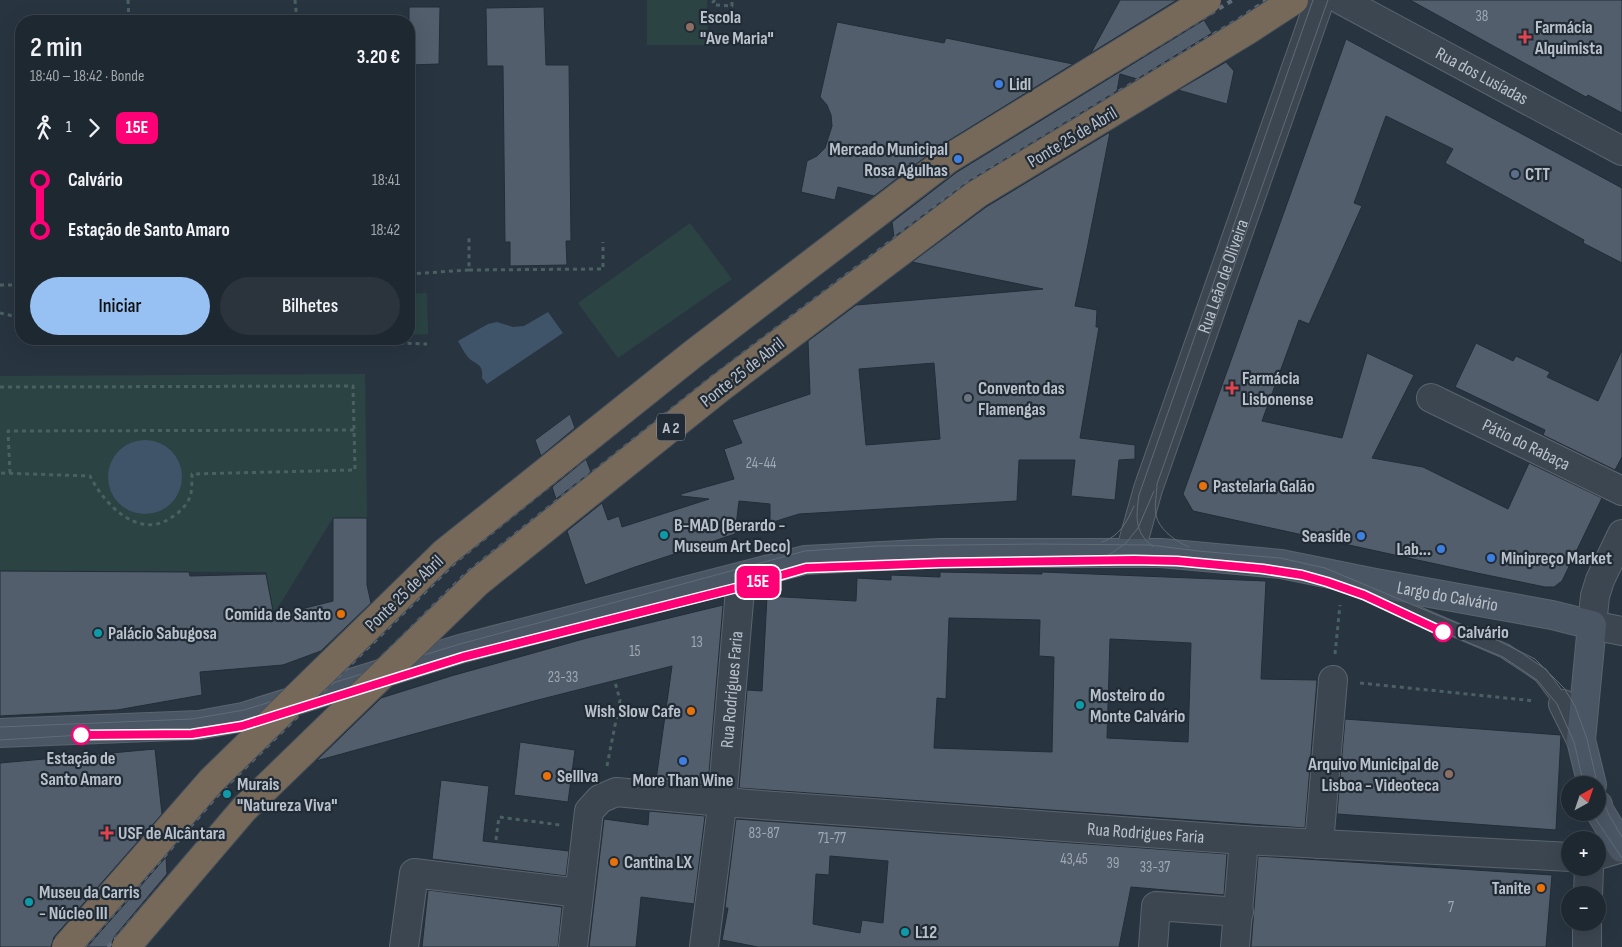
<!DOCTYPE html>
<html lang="pt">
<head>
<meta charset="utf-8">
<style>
  :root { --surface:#1e2831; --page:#2b343d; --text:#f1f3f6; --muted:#a1a6ab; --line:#3c444d; --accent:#97c1f2 }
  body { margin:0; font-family:"Sofia Sans Condensed",sans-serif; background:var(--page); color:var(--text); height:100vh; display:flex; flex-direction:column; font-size:19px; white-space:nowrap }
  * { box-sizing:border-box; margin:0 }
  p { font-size:16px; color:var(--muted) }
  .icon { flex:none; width:28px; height:28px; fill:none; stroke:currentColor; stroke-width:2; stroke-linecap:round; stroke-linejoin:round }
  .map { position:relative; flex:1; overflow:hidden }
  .details { position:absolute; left:15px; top:15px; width:400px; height:330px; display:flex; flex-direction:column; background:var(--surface); border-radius:20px; box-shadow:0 5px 20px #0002,0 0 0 1px var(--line) }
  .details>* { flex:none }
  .badge { padding:0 10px; border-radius:8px; font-size:18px; line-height:32px }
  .needle { width:32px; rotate:40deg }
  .fabs { position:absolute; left:1561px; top:776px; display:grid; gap:10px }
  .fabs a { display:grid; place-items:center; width:45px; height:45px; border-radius:50%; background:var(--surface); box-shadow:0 5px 20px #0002,0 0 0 1px var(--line); font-size:25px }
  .map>.badge { position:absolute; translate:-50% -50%; box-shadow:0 0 0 2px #fff }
  .legs { display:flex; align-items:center; gap:8px; height:55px; padding:0 15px; font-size:16px }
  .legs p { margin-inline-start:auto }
  .overview { display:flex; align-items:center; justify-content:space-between; height:85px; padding:0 15px }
  h1 { font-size:28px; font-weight:600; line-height:38px }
  .cta { display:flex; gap:10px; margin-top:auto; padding:10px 15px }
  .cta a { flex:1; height:58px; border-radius:30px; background:var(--accent); color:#111; font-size:20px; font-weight:600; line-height:58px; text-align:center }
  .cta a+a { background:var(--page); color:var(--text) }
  ul { padding:0 15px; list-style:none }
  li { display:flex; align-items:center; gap:18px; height:50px; font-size:19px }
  li i { display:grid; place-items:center; width:8px; height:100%; margin:0 6px; background:currentColor }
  li i::after { content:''; width:12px; height:12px; margin:-6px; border:4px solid; border-radius:50%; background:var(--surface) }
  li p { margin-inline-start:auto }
  li:first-child i { background:linear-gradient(#0000 50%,currentColor 0) }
  li:last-child i { background:linear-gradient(currentColor 50%,#0000 0) }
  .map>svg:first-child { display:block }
  .green { fill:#2b4343 }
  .water { fill:#3f5369 }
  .building { fill:#525e6c; stroke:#232d38; fill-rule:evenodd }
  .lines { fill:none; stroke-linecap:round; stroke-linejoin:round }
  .lane-casing { stroke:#5a646e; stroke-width:16 }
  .street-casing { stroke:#5a646e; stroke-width:30 }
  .secondary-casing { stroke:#5a646e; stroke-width:30 }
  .path { stroke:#4a6061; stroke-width:3; stroke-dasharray:4 4; stroke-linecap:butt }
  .lane { stroke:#3c4651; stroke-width:14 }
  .street { stroke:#3c4651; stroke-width:28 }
  .secondary { stroke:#4b5664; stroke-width:28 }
  .tram { stroke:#5f6b77; stroke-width:1 }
  .rail { stroke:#5f6b77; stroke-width:4; stroke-dasharray:5 5; stroke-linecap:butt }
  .highway-bridge-casing { stroke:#47515b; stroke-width:30; stroke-linecap:butt }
  .highway-bridge { stroke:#76695a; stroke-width:28 }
  .line-1-casing { stroke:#fff; stroke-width:11 }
  .line-1 { stroke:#f07; stroke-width:8 }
  .education-dot { fill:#8d6e63; stroke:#212b36; stroke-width:2 }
  .health-dot { fill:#e0444e; stroke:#212b36; stroke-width:2 }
  .shop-dot { fill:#3f7fe0; stroke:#212b36; stroke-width:2 }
  .service-dot { fill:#5c6f8a; stroke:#212b36; stroke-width:2 }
  .worship-dot { fill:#6b7280; stroke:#212b36; stroke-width:2 }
  .food-dot { fill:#e8710a; stroke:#212b36; stroke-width:2 }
  .culture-dot { fill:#0f9aa8; stroke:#212b36; stroke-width:2 }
  .stop-1-dot { fill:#fff; stroke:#f07; stroke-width:2.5 }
  .labels { text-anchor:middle; stroke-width:4.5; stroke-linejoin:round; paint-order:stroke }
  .number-label { font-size:15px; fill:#9fa8b3 }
  .shield { fill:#212b36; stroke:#8b949e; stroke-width:1 }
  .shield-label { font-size:16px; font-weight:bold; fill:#b9c1cb }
  .poi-label { font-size:18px; font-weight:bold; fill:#b9c1cb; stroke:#212b36; text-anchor:start }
  .street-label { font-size:18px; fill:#b9c1cb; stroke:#212b36 }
  .stop-label { font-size:18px; font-weight:bold; fill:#b9c1cb; stroke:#212b36; text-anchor:start }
</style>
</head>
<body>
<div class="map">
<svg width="1622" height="947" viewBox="0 0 1622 947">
  <rect width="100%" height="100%" fill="#283541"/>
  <!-- green -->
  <path class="green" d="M647,0H707L708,45H647Z
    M690,223L732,279L618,358L578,303Z
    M427,293L428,334L409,335V294Z
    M365,374L367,518H333L274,614L266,572L0,571V376Z"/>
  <!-- water -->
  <path class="water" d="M548,312L563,333L487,384L482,378C484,362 474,365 467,356C463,351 461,346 458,341L488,324L497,322L513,327L524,326Z
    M108 477a37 37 0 1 1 74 0a37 37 0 1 1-74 0Z"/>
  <!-- building -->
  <path class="building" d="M1120,0H1177L1091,53Z
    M1410,0H1622V113L1588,95L1586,97Z
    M409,7H440L439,64L409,65Z
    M544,7L546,65H569L571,241H566L567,265L510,266V242H505L503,66H487L486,8Z
    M1204,20L1212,33L1137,79L1120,74L1117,91L969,181L894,237L892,222L957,172Z
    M837,22L944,43L946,38L1073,64L940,146L874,196L838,187L835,200L801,192L807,161L817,156L825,148L832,126L831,115L827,105L820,97Z
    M1346,39L1622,188V263L1583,243L1584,240L1445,163L1453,149L1386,116L1354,203L1362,206L1309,324L1299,320L1262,421L1342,438L1367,353L1414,375L1372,458L1423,467L1508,509L1529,463L1602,498L1562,581L1554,587H1545L1477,573L1193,511L1183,494Z
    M1226,62L1234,71L1227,104L1178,90Z
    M1110,132L1087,249L1075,306L1097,310L1096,327H1099L1080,438L1135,445V459L1119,460L1115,500L1071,496L1075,460H1019L1017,501L799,514L770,523V504L739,501L735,534L635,567L585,585L567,531L602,503L608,520L619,516L622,527L709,499L681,496V494L734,479L724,449L742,443L732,420L810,394L808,341L856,305L1043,289L912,262L986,207ZM934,363L940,439L866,445L859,369Z
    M1476,343L1513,361L1516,356L1550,372L1547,377L1598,401L1622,350V457L1615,470L1543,435L1545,430L1455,387Z
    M570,414L575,428L541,456L535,440Z
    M586,459L591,472L556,499L552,487Z
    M333,518H367V585L371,603L321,651L283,665L200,672L202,695L117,710L0,716V571L189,572L190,576L266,574L274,616L333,601Z
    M940,572L1042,574V572L1266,581L1261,679L1317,680L1305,828L739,788L747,690L762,691L767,596L856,601L857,578L891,580V575L940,577ZM949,618L1040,620L1039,656L1054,657L1052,752L934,748L937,698L946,699ZM1110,639L1191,643L1188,742L1107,738Z
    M723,605L708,785L656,780L672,666L534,701L316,761L381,698L451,676L587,638Z
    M1345,719L1561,735L1556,830L1337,814Z
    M520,742L575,750L568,802L514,795Z
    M155,749L162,814L54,937L51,947H0V763Z
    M441,780L489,786L483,841L569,851L566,876L432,859Z
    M649,811L705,816L694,904L641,897L636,947H589L604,819L648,825Z
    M736,819L1227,854L1224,895L1131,887L1119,947H758L722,940L728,908H725ZM830,856L888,861L883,923L862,920L860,933L813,924L816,874L829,875Z
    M1258,856L1552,875L1546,947H1251Z
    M166,857L167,874L114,937L111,947H87Z
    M428,890L562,907L558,947H422Z"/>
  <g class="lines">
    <!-- lane casing -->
    <g class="lane-casing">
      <path id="lane" d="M1368,590L1388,601L1505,651L1541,675L1563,704"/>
    </g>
    <!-- street casing -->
    <g class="street-casing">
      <g id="street">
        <path id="s1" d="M1341,0L1622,151"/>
        <path id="s2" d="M1431,398L1622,491"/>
        <path d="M1622,534L1600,580L1595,596L1592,625L1622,631"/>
        <path id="s3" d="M1130,553L1148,489L1320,0"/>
        <path d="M1563,704L1581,740"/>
        <path d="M1319,844L1333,680"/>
        <path d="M1598,855L1622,848"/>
        <path d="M1588,895L1589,868"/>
        <path d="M404,947L414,873L579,893"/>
        <path id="s4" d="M573,947L589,811L600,799L616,792L722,802L1244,840L1570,857"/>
        <path id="s5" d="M704,947L721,814L741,578"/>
        <path d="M1153,947L1156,906L1239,912"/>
        <path d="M1235,947L1244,840"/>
        <path d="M1587,947V922"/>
      </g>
    </g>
    <!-- secondary casing -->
    <g class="secondary-casing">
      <g id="secondary">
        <path id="s6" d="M0,733L199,725L243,717L460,649L805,560L940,553H1161L1281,564L1375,583L1552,615L1592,625L1581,740L1592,785"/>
        <path d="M1598,805L1599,810L1622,848"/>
      </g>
    </g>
    <!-- path -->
    <path class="path" d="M128,0L129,21
      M295,0L297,21
      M715,0L713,2L714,5L732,6V0
      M469,270L603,269V242
      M409,274L469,270V236
      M0,285H21
      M0,313L13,316L21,313
      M360,339L371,342L427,344
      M0,387L353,386L355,470L192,474C192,481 192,491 190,497C187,505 179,513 172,517C139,541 104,504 90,476L0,473
      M10,473L8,431L354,430
      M1335,654L1340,605
      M1360,683L1535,701
      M607,766L620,700L615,682
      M496,840L499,817L560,825"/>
    <!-- lane -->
    <use href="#lane" class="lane"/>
    <!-- street -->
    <use href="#street" class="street"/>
    <!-- secondary -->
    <use href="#secondary" class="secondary"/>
    <!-- tram -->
    <path class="tram" d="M1102,542C1119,537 1127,522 1134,506
      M1153,547C1134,532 1136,517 1139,495L1313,0
      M1189,547C1177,542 1159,530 1156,515C1154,506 1157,493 1157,484L1328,0
      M1101,560L1125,544L1138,528L1154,491
      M0,727L192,719L244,710L460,644L805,551L877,546L1037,544L1150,545L1198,551L1280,558L1325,568L1499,641L1535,659L1564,688L1575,706L1587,739L1599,791L1609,815L1622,837
      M0,740L81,735L192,734L242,727L463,657L740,587L806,568L940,563L1134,560L1177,561L1280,571L1302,575L1364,595L1443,632L1503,657L1537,680L1557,704L1574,742L1584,785
      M1591,812L1622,858"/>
    <!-- rail -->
    <path class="rail" d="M84,947L222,790L455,562L700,364L956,168L1233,0
      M108,947L235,802L467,573L711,378L968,183L1241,18L1267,0"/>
    <!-- highway-bridge casing -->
    <g class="highway-bridge-casing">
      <path id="highway-bridge" d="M66,947L211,781L444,553L693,354L948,159L1207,0
        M126,947L244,809L478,582L720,388L977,194L1248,30L1294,0"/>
    </g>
    <!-- highway-bridge -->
    <use href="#highway-bridge" class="highway-bridge"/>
  </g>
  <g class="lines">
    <!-- line-1 casing -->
    <g class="line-1-casing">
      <path id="line-1" d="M81,735L192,734L242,726L463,657L740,587L806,568L940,563L1134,560L1177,561L1263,569L1302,575L1327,582L1364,595L1443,632"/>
    </g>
    <!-- line-1 -->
    <use href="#line-1" class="line-1"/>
  </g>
  <!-- markers -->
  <g class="education-dot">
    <circle cx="690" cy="27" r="5"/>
    <circle cx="1449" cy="774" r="5"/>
  </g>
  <g class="health-dot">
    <path d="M1522.5 29.5h5v5h5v5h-5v5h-5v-5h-5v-5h5z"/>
    <path d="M1229.5 380.5h5v5h5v5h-5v5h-5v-5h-5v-5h5z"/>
    <path d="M104.5 825.5h5v5h5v5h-5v5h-5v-5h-5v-5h5z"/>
  </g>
  <g class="shop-dot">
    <circle cx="999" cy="84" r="5"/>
    <circle cx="958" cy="159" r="5"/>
    <circle cx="1361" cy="536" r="5"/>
    <circle cx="1441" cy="549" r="5"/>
    <circle cx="1491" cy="558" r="5"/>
    <circle cx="683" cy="761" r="5"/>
  </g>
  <circle class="service-dot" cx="1515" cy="174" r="5"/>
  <circle class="worship-dot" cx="968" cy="398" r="5"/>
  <g class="food-dot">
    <circle cx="1203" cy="486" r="5"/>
    <circle cx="341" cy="614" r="5"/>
    <circle cx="691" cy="711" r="5"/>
    <circle cx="547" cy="776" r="5"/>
    <circle cx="614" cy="862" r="5"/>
    <circle cx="1541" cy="888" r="5"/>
  </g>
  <g class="culture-dot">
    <circle cx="664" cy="535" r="5"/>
    <circle cx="98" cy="633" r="5"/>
    <circle cx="1080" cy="705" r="5"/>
    <circle cx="227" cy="794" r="5"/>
    <circle cx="29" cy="902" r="5"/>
    <circle cx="905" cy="932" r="5"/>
  </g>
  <g class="stop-1-dot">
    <circle cx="1443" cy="632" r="9"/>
    <circle cx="81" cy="735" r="9"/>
  </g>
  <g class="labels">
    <!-- number labels -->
    <g class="number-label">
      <text x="1482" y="21">38</text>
      <text x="761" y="468">24-44</text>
      <text x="697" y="647">13</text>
      <text x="635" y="656">15</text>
      <text x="563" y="682">23-33</text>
      <text x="764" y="838">83-87</text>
      <text x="832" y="843">71-77</text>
      <text x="1074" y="864">43,45</text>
      <text x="1113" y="868">39</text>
      <text x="1155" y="872">33-37</text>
      <text x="1451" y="912">7</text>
    </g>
    <!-- shield labels -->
    <rect class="shield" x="657" y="413.5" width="28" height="27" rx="4"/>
    <g class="shield-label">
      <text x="671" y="433">A 2</text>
    </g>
    <!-- poi labels -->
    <g class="poi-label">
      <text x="700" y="23">Escola<tspan x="700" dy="21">"Ave Maria"</tspan></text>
      <text x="1535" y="33">Farmácia<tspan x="1535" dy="21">Alquimista</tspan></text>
      <text x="1009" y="90">Lidl</text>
      <text x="948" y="155" text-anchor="end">Mercado Municipal<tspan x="948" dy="21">Rosa Agulhas</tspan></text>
      <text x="1525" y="180">CTT</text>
      <text x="1242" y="384">Farmácia<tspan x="1242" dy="21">Lisbonense</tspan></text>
      <text x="978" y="394">Convento das<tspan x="978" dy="21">Flamengas</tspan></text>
      <text x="1213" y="492">Pastelaria Galão</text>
      <text x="674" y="531">B-MAD (Berardo -<tspan x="674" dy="21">Museum Art Deco)</tspan></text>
      <text x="1351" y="542" text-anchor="end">Seaside</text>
      <text x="1431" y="555" text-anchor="end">Lab...</text>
      <text x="1501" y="564">Minipreço Market</text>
      <text x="331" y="620" text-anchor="end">Comida de Santo</text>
      <text x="108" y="639">Palácio Sabugosa</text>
      <text x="1090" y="701">Mosteiro do<tspan x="1090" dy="21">Monte Calvário</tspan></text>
      <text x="681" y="717" text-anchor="end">Wish Slow Cafe</text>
      <text x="1439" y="770" text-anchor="end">Arquivo Municipal de<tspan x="1439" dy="21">Lisboa - Videoteca</tspan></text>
      <text x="557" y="782">Selllva</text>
      <text x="683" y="786" text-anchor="middle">More Than Wine</text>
      <text x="237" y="790">Murais<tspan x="237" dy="21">"Natureza Viva"</tspan></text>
      <text x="118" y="839">USF de Alcântara</text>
      <text x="624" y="868">Cantina LX</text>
      <text x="1531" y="894" text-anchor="end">Tanite</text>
      <text x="39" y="898">Museu da Carris<tspan x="39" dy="21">- Núcleo III</tspan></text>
      <text x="915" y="938">L12</text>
    </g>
    <!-- street labels -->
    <g class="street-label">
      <text dy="6" stroke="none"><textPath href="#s1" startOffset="160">Rua dos Lusíadas</textPath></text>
      <text transform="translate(1072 137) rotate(-31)" y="6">Ponte 25 de Abril</text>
      <text dy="6" stroke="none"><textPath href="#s3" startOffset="292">Rua Leão de Oliveira</textPath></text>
      <text transform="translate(742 372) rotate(-38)" y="6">Ponte 25 de Abril</text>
      <text dy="6" stroke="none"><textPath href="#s2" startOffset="106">Pátio do Rabaça</textPath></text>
      <text transform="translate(404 593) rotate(-44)" y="6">Ponte 25 de Abril</text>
      <text dy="6" stroke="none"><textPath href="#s6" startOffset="1474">Largo do Calvário</textPath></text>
      <text dy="6" stroke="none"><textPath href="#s5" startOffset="259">Rua Rodrigues Faria</textPath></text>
      <text dy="6" stroke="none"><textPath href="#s4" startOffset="702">Rua Rodrigues Faria</textPath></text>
    </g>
    <!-- stop labels -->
    <g class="stop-label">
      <text x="1457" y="638">Calvário</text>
      <text x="81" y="764" text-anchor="middle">Estação de<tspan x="81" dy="21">Santo Amaro</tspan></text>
    </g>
  </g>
</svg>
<div class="fabs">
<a><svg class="needle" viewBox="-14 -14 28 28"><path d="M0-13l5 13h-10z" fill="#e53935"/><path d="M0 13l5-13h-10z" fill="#a1a6ab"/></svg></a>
<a>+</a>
<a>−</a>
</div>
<b class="badge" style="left:758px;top:582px;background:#f07;color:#fff">15E</b>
<section class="details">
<div class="overview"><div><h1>2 min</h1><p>18:40 – 18:42 · Bonde</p></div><b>3.20 €</b></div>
<div class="legs"><svg class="icon" aria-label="walk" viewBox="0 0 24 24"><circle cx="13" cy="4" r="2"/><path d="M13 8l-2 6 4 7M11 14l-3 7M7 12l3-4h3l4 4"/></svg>1<svg class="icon" aria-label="forward" viewBox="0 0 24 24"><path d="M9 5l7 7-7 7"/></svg><b class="badge" style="background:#f07;color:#fff">15E</b></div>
<ul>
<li><i style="color:#f07"></i><b>Calvário</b><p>18:41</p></li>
<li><i style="color:#f07"></i><b>Estação de Santo Amaro</b><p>18:42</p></li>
</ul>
<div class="cta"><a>Iniciar</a><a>Bilhetes</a></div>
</section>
</div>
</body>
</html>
